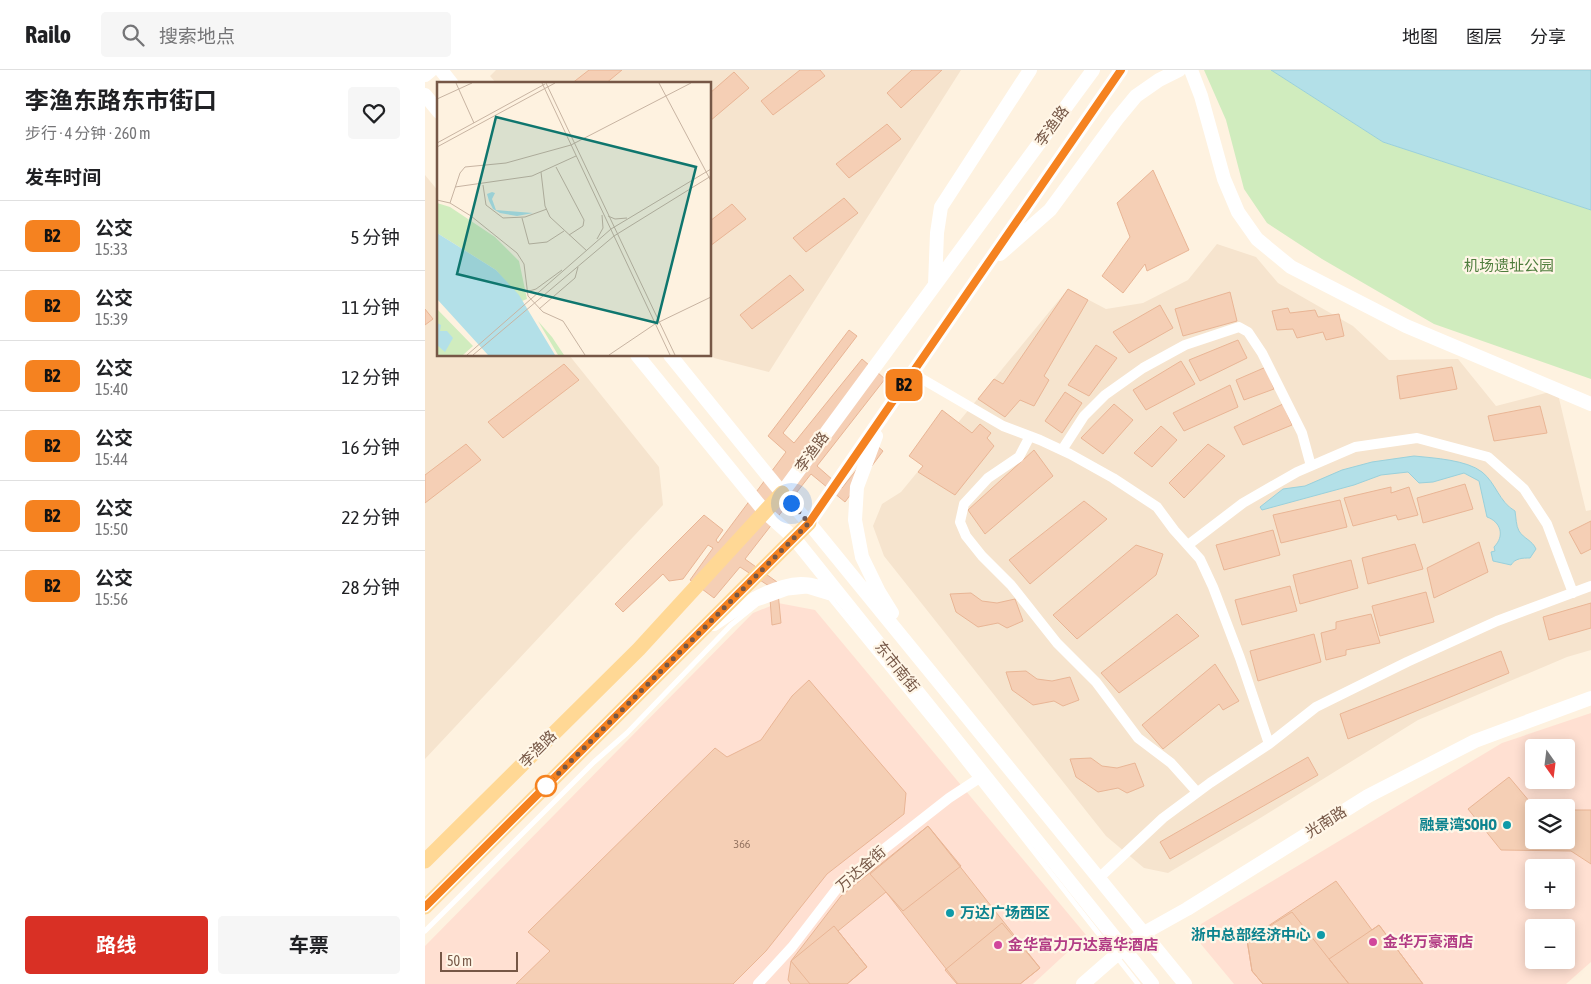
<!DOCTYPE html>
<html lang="zh">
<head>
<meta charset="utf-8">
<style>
  :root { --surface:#fff; --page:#f6f6f6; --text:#202124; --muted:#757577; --line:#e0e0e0; --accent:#d93025 }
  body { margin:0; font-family:"Asap Condensed","Noto Sans SC",sans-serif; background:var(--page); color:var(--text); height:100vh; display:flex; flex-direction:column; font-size:19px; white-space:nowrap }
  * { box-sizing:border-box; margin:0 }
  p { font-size:16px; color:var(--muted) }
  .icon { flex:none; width:28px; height:28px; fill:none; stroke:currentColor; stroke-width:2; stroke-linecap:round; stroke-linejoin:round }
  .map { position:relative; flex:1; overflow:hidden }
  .drawer { display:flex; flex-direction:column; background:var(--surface); width:425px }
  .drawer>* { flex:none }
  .badge { padding:0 10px; border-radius:8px; font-size:18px; line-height:32px }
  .needle { width:32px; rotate:166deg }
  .controls { position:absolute; left:1100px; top:669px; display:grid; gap:10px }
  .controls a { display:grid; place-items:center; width:50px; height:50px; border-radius:5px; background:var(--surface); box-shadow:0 2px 12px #0003; font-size:25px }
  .scale { position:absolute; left:15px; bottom:12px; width:78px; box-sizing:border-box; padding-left:5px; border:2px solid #765746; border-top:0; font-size:14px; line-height:18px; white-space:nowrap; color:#765746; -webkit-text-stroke:4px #fff6e7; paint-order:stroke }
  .you { position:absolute; width:25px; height:25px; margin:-12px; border:4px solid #fff; border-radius:50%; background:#1a73e8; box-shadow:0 0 0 8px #1a73e833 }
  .map>.badge { position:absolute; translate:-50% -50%; box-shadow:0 0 0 2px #fff }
  h2 { padding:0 25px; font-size:19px; line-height:45px }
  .round { display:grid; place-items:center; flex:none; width:52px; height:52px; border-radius:5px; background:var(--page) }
  .head { display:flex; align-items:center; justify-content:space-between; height:85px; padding:0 25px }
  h1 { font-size:24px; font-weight:700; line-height:38px }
  .action { display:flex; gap:10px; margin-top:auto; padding:10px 25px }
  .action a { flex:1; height:58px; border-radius:5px; background:var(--accent); color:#fff; font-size:20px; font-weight:700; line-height:58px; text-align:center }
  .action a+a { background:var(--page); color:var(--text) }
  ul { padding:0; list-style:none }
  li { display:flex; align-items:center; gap:15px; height:70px; padding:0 25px; border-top:1px solid var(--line) }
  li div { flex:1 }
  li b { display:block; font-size:19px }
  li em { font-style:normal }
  li .badge { min-width:55px; font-weight:700; text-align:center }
  header { display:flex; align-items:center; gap:30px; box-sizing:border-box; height:70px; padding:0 25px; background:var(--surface); border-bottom:1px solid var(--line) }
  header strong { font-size:24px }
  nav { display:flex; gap:28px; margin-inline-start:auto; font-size:18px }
  .search { width:350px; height:45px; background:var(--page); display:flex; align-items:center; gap:12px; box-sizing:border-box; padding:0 18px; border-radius:5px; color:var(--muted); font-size:19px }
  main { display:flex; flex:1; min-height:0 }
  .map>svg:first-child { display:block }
  .residential { fill:#f6e4ce }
  .commercial { fill:#ffe0d2; fill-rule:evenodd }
  .green { fill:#d0ecbe }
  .water { fill:#b3e0e8; stroke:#99d0db }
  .building { fill:#f5cfb5; stroke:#e9b595 }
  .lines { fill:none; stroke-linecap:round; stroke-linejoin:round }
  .lane { stroke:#fff; stroke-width:5 }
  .street { stroke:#fff; stroke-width:10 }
  .secondary { stroke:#fff; stroke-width:14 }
  .primary { stroke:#ffd895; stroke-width:15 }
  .line-casing { stroke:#fff; stroke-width:11 }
  .line { stroke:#f58220; stroke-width:8 }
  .walk { stroke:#765746; stroke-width:5; stroke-dasharray:0 9 }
  .stop-dot { fill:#fff; stroke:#f58220; stroke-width:2.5 }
  .culture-dot { fill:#0f9aa8; stroke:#fff6e7; stroke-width:2 }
  .hotel-dot { fill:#d1479c; stroke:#fff6e7; stroke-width:2 }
  .labels { text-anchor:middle; stroke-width:4.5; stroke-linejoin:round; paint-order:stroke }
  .number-label { font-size:12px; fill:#967562 }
  .street-label { font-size:15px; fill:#765746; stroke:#fff6e7 }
  .park-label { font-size:15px; fill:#4f7d3d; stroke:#fff6e7 }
  .culture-label { font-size:15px; font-weight:bold; fill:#0d838f; stroke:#fff6e7; text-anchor:end }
  .hotel-label { font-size:15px; font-weight:bold; fill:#b23c85; stroke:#fff6e7; text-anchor:start }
  .inset-road { fill:none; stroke:#c8b4a2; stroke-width:1 }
  .view { fill:#0f766e; fill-opacity:0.15; stroke:#0f766e; stroke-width:2.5 }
  .inset-edge { fill:none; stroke:#765746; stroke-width:2.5 }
</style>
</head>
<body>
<header>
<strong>Railo</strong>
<div class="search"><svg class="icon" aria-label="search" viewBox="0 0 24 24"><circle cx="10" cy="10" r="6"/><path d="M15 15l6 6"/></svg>搜索地点</div>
<nav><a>地图</a><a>图层</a><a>分享</a></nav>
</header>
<main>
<section class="drawer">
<div class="head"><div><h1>李渔东路东市街口</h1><p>步行 · 4 分钟 · 260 m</p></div><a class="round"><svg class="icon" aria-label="heart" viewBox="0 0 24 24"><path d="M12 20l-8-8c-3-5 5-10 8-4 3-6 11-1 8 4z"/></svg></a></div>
<h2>发车时间</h2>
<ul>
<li><span class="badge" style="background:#f58220;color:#111">B2</span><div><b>公交</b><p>15:33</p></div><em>5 分钟</em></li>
<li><span class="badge" style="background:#f58220;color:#111">B2</span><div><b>公交</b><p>15:39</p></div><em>11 分钟</em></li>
<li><span class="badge" style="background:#f58220;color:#111">B2</span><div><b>公交</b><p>15:40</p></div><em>12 分钟</em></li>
<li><span class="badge" style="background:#f58220;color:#111">B2</span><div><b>公交</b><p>15:44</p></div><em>16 分钟</em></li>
<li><span class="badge" style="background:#f58220;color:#111">B2</span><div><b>公交</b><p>15:50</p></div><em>22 分钟</em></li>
<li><span class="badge" style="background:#f58220;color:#111">B2</span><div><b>公交</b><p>15:56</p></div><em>28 分钟</em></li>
</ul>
<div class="action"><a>路线</a><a>车票</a></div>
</section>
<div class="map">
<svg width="1166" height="914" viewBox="0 0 1166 914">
  <rect width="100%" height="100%" fill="#fef2e0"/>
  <!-- residential -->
  <path class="residential" d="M71,0H536L344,302L289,288L285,284V14H72L65,6Z
    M0,105L14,122V285H144L234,397L238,435L0,689Z
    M792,174L831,187L853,213L928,256L964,290L1033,289L1071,336L1132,320L1161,441L1166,440V580L1142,587L993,650L832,750L743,803L719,798L681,766L459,486L448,456L457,434L476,422L643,219L681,239L718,233L763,210Z"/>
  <!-- commercial -->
  <path class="commercial" d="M353,533L390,540L661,865L608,914H0V876L328,543Z
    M1166,643V892L1141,914H809L775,873L776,854L1077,673ZM1109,678H1141V710H1109ZM1109,738H1141V770H1109ZM1109,798H1141V830H1109ZM1109,858H1141V890H1109Z"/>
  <!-- green -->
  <path class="green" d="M779,0H846L958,72L1166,140V309L1009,254L897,189L842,153L819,119L801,50Z"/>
  <!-- water -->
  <path class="water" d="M846,0H1166V140L958,72Z
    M989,386C1009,388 1042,390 1057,402C1071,413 1074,432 1090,441C1091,447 1091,456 1094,461C1099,469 1107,470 1111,479L1105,488C1098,488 1090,488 1086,495L1068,491L1066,482L1070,481L1069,477C1080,466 1076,452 1062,447L1054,411L1039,403L1008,412L994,413L983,402L956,405L929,415L837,440L835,437L858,419L880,416L917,400L947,392Z"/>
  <!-- building -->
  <path class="building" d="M164,0H197L180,14H146Z
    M375,0H395L400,6L348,45L336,31Z
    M487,0H517L476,38L462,23Z
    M309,2L324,18L285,51V23Z
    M462,54L476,69L424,108L411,94Z
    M728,100L764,180L722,201L720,194L698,223L677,206L705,167L692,133Z
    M419,128L433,143L381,182L368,168Z
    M307,134L321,149L285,176V151Z
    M365,205L379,220L327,259L315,245Z
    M643,219L663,230L619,306L624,310L609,336L595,330L580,347L553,329L569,309L578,314Z
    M805,222L812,251L758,266L750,239Z
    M735,235L748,258L704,283L688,262Z
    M863,238L865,243L890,240L893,247L914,244L919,266L901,270L898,262L872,268L868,259L852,260L847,241Z
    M0,239L8,249L0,255Z
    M424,260L432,266L358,363L369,373L437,289L460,309L392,396L417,418L451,375L458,381L420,432L386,404L320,489L352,512L356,553L347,555L344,516L315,497L289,528L265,510L288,478L283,475L258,509L244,511L238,504L198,542L190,534L279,445L298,460L291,470L293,473L361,382L343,366Z
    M813,270L822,288L775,311L764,290Z
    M671,275L692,288L664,326L643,315Z
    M756,291L770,314L721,340L708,320Z
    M139,294L154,310L78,368L63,352Z
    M841,297L849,319L819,330L811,310Z
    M1027,297L1032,319L975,329L972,306Z
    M805,315L813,337L759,361L748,343Z
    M640,322L657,333L637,363L620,351Z
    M689,334L708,350L678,384L656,368Z
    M858,334L867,355L818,375L809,357Z
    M1115,336L1122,363L1069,371L1063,346Z
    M517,340L547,363L555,354L566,363L562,368L569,376L530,425L493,402L498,396L484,386Z
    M736,356L752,370L727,397L709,383Z
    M41,374L56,390L0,433V405Z
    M783,374L800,386L759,428L744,413Z
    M609,380L628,406L560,464L543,440Z
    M1040,414L1048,439L998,453L992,428Z
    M966,417V423L984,417L993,445L973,450L971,445L928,456L919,428Z
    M915,430L922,457L856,473L848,445Z
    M659,431L682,449L605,514L584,490Z
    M1166,451V479L1156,484L1144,462Z
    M848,460L855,485L799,500L791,475Z
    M1054,472L1063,502L1009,528L1002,498Z
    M990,474L998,499L943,514L937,488Z
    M711,475L738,484L731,505L652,569L628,545Z
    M926,490L933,518L875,534L868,505Z
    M865,516L872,541L817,555L810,530Z
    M1001,522L1009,552L955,566L947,536Z
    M546,523L557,531L572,533L590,529L598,551L582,558L573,553L553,557L531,542L525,524Z
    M1166,533V558L1124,570L1118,547Z
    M752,544L774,566L694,623L676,603Z
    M946,544L955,573L921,580V585L901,590L896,563L911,559V552Z
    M889,564L896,592L833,611L825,581Z
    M1076,581L1084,603L923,669L915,644Z
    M790,594L814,631L798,640L794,634L738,679L717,655Z
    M601,601L612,609L627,611L645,607L654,630L638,636L629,631L608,635L587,620L581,602Z
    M384,610L481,723L479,744L402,804L341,881L308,914H91L125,881L103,862L290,678L302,687L336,670L367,626Z
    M883,687L893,705L745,789L735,772Z
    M666,688L677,696L692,698L710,693L719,716L702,723L693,718L673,722L651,707L645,689Z
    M1084,707L1110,738H1109V770H1141V740H1166V794L1146,781L1076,780L1043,739Z
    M503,756L615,898L595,914H533L461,822L413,861L442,897L422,914H366L363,910L366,891L416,826Z
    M503,756L536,796L478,841L445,804Z
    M911,811L947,860L954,855L998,914H838L827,901L822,870Z
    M867,842L904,889L924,914H838L827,901L822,870Z
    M577,853L615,898L595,914H532L520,900Z
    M954,855L998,914H924L904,889Z
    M409,856L442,897L422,914H385L366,891Z"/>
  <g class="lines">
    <!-- lane -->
    <path class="lane" d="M0,861L169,692L202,663L306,555L332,534L363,523L382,521L405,528L522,671L713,914"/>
    <!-- street -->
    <path class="street" d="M487,303L578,356L615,370L645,384L688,408L732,437L749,460L775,489L788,517L815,588L844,674
      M605,366L594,387L563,408L539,434L535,452L541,466L557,486L586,515L632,573L671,612L713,668L746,693L772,722
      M637,380L659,346L680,325L718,298L760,275L814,257L823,262L837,283L877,363L886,396
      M763,475L818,433L872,402L930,377L992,368L1063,387L1099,419L1122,454L1148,523
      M674,808L738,748L785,713L844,674L891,637L982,592L1072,551L1166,516
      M333,914L367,877L417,812L524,728L559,705"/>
    <!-- secondary -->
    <path class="secondary" d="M16,0L27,14
      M766,0L776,26L799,109L813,142L832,169L866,197L981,256L1166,334
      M0,5L6,0
      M0,25L14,42
      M575,184L625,140L692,49L711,26L734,10L754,0
      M510,215L512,163L516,137L605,0
      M212,285L340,442L369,468L727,914
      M245,285L357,423L384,453L760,914
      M451,366L432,417L430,450L437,487L454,522L467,543
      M357,423L668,0
      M384,453L696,0
      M289,554C312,538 347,515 376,514C389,514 401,519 413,524
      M658,914L698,879L719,863L762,839L943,726L1050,671L1166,628"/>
    <!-- primary -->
    <path class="primary" d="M0,791L214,579L357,423
      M0,837L384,453"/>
  </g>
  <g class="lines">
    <!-- line casing -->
    <g class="line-casing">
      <path id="line" d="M0,837L384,453L696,0"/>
    </g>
    <!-- line -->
    <use href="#line" class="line"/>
    <!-- walk -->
    <path class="walk" d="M121,716L384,453L366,433"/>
  </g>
  <!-- markers -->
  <circle class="stop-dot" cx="121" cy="716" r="10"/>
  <g class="culture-dot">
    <circle cx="1082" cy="755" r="5"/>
    <circle cx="525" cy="843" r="5"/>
    <circle cx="896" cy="865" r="5"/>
  </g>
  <g class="hotel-dot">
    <circle cx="948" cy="872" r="5"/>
    <circle cx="573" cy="875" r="5"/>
  </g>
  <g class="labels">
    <!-- number labels -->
    <g class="number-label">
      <text x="317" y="778">366</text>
    </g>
    <!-- street labels -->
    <g class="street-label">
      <text transform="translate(627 56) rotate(-54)" y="5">李渔路</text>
      <text transform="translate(387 382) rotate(-54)" y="5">李渔路</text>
      <text transform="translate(472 597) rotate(51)" y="5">东市南街</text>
      <text transform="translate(113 679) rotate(-45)" y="5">李渔路</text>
      <text transform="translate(901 752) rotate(-32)" y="5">光南路</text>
      <text transform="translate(436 799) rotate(-41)" y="5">万达金街</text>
    </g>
    <!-- park labels -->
    <g class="park-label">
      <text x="1084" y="201">机场遗址公园</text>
    </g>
    <!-- culture labels -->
    <g class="culture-label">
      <text x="1072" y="760">融景湾SOHO</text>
      <text x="535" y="848" text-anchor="start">万达广场西区</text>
      <text x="886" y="870">浙中总部经济中心</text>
    </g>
    <!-- hotel labels -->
    <g class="hotel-label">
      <text x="958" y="877">金华万豪酒店</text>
      <text x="583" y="880">金华富力万达嘉华酒店</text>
    </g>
  </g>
  <!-- overview -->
  <g transform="translate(12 12)">
    <rect width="274" height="274" fill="#fef2e0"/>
    <path d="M0,121L13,125L58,155L82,179L90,217L85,219L59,188L0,151ZM0,227L36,264L26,273H0ZM101,239L115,255L127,273H121Z" fill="#d0ecbe"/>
    <path d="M55,110L58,111L55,117L59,128L96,131L80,134L63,131L56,127L52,119L50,112ZM0,151L59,188L82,213L118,273H51L0,217ZM0,241L4,243L3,249H10L16,256L8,270L0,263Z" fill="#b3e0e8"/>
    <path class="inset-road" d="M19,1L37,41M105,1L233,273M109,1L238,273M222,1L274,99M0,17L35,1M0,61L108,2M0,65L118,1M119,85L147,138L146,144L132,153M104,90L108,124L113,135L150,169M46,103L49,123L66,136L88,135L110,127M18,105L95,94L139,74M0,118L13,121L34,134L80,171L87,182L91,214L106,230L126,239L148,273M13,121L23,91L28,85L69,81L134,63L254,1M171,134L178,137L190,136M85,136L92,162L110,160L127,149M160,157L166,146L165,133M89,210L99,207L125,188M102,227L138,196L141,185M30,273L174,147L274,87M36,273L177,154L274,94M172,273L218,242L274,215"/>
    <path class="view" d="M59,35L259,85L220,241L20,192Z"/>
    <rect width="274" height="274" class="inset-edge"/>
  </g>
</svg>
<div class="controls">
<a><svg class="needle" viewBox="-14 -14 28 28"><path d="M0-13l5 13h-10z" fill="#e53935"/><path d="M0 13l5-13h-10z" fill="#757577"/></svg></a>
<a><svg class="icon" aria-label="layers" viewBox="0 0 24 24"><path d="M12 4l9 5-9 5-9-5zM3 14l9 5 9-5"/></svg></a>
<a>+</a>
<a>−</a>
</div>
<div class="scale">50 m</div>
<div class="you" style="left:366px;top:433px"></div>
<b class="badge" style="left:479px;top:315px;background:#f58220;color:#111">B2</b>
</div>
</main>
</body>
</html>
